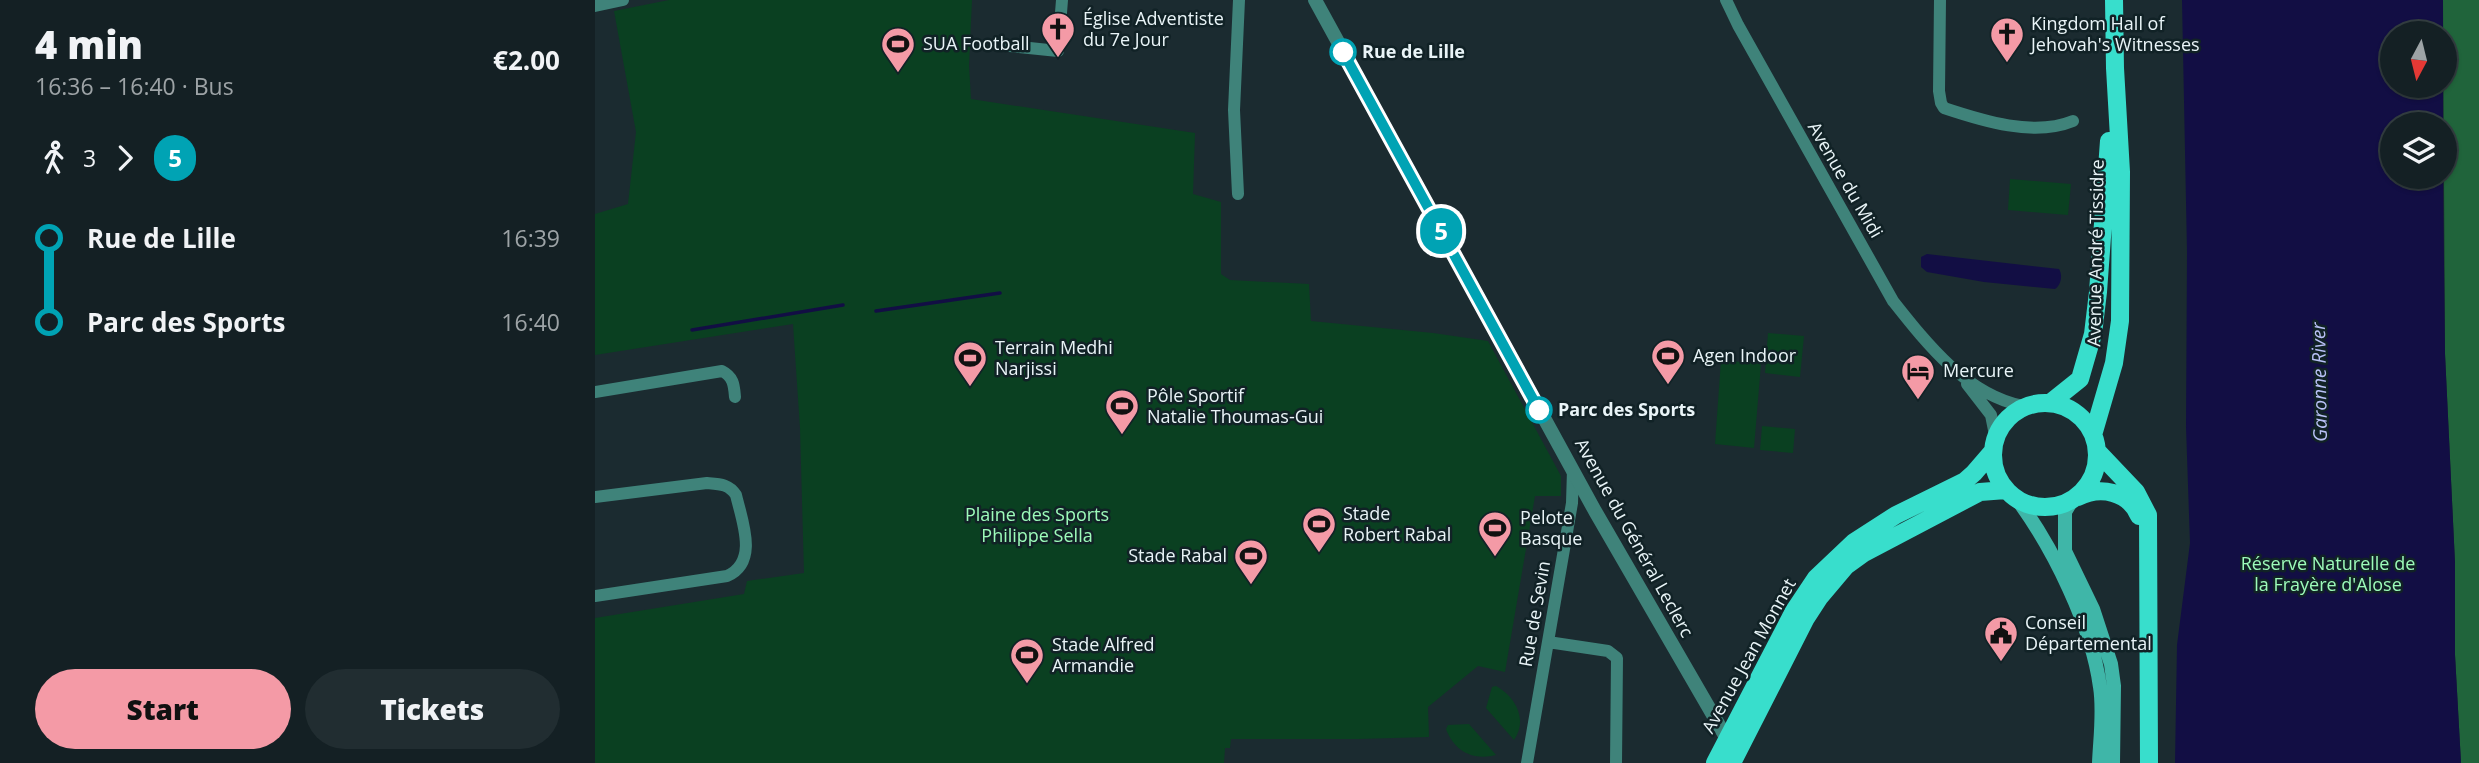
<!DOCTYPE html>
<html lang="en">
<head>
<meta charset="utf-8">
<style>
  :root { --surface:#142024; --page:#212d31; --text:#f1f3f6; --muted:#9da3a6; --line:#333e41; --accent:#f49aa6 }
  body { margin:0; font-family:"Open Sans",sans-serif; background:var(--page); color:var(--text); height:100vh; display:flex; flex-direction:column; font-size:26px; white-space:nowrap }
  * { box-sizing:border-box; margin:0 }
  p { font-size:23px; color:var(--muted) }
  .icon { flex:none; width:38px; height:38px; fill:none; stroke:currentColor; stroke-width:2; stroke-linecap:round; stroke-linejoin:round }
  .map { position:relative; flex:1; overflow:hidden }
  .details { display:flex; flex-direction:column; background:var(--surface); width:595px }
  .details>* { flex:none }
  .badge { padding:0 14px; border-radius:23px; font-size:24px; line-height:46px }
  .needle { width:46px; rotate:187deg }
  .buttons { position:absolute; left:1785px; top:21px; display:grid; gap:14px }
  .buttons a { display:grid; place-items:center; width:77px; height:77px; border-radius:50%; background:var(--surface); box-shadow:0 2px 5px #0004,0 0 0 2px var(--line); font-size:35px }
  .map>.badge { position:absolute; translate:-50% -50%; box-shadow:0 0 0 4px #fff }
  .legs { display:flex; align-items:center; gap:10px; height:77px; padding:0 35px; font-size:23px }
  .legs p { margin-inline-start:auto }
  .headline { display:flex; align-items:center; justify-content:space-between; height:119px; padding:0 35px }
  h1 { font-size:38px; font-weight:800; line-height:52px }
  .primary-button { display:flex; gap:14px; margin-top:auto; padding:14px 35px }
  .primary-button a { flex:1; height:80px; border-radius:42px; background:var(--accent); color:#111; font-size:28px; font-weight:800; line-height:80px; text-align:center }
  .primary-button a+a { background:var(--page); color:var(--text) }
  ul { padding:0 35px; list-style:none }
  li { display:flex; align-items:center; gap:24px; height:84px; font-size:26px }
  li i { display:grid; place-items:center; width:10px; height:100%; margin:0 9px; background:currentColor }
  li i::after { content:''; width:18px; height:18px; margin:-9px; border:5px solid; border-radius:50%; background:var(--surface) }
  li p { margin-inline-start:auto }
  li:first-child i { background:linear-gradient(#0000 50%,currentColor 0) }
  li:last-child i { background:linear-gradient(currentColor 50%,#0000 0) }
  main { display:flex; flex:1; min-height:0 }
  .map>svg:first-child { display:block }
  .green { fill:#0a4021 }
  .forest { fill:#20643b }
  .water { fill:#120e44 }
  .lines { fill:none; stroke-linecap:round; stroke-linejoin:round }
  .stream { stroke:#120e44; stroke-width:3.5 }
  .minor { stroke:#3f837a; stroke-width:12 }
  .tertiary { stroke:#3f837a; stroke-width:14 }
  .secondary { stroke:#3fb6a8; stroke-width:14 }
  .primary { stroke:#38decc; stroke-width:18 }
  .line-1-casing { stroke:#fff; stroke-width:16 }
  .line-1 { stroke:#00a3b4; stroke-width:10 }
  .stop-1-dot { fill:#fff; stroke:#00a3b4; stroke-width:3.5 }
  .labels { text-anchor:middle; stroke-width:5; stroke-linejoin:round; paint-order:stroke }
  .poi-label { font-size:18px; fill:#e9f4f7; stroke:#112226; text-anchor:start }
  .stop-label { font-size:18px; font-weight:bold; fill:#e9f4f7; stroke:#112226; text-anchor:start }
  .street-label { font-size:18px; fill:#e9f4f7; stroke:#112226 }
  .park-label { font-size:18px; fill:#9dfbba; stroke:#112226 }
  .water-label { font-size:19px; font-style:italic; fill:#b9c1f7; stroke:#112226 }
</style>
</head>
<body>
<main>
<section class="details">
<div class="headline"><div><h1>4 min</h1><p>16:36 – 16:40 · Bus</p></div><b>€2.00</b></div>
<div class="legs"><svg class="icon" aria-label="walk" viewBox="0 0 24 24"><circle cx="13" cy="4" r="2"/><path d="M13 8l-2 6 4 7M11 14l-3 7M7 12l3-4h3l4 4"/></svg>3<svg class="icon" aria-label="forward" viewBox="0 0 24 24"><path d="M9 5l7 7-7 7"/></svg><b class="badge" style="background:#00a3b4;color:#fff">5</b></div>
<ul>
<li><i style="color:#00a3b4"></i><b>Rue de Lille</b><p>16:39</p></li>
<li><i style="color:#00a3b4"></i><b>Parc des Sports</b><p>16:40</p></li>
</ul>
<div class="primary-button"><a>Start</a><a>Tickets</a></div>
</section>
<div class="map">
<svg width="1884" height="763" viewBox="0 0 1884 763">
  <rect width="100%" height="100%" fill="#1b2b30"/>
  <!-- green -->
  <path class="green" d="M74,0H377L374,65L376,99L600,133L598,194L626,202V274L635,280L714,284L716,321L838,333L893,341L966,476V496H940L910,672L883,666L833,707L834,737L763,739H636L635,748H630L629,763H0V618L149,594L152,581L209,573L205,428L198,324L0,355V214L33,204L41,132L19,11Z
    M1415,179L1476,184L1473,215L1413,210Z
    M1173,333L1209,336L1205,377L1170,373Z
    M1126,360L1166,364L1159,448L1120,444Z
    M1167,426L1200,429L1198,453L1165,450Z
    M901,686C921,697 933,720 919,740L891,708L897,687Z
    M874,724L901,755C878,761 859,751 851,729L853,725Z"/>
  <!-- forest -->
  <path class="forest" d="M1848,0H1884V763H1866L1860,655V563L1850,354Z"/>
  <!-- water -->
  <path class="water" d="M1587,0H1848V33H1797V86H1848V124H1797V177H1848L1850,354L1860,563V655L1866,763H1580L1582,645L1595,543L1591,427L1592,252Z
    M1332,254L1464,269C1468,275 1466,285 1460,289L1389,282L1332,272L1326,267V257Z"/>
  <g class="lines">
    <!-- stream -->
    <path class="stream" d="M281,311L405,293
      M97,330L248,305"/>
    <!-- minor -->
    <path class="minor" d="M1131,0L1143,25L1298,301C1332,344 1372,395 1428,406
      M1345,0L1344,91L1346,103L1349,108C1388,121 1439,137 1478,121
      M0,6L28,0
      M415,46L463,51L467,0
      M643,194L639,110L644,0
      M1372,384L1396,415L1401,440
      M0,392L127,371C139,377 139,386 140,397
      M0,497L112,483C125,484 134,484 141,495C147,521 164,562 132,576L0,596
      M953,642L1013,651L1022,658L1021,763
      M932,763L977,503L978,470"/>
    <!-- tertiary -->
    <path class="tertiary" d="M720,0L1000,511L1136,746"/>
    <!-- secondary -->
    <path class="secondary" d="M1422,499C1458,548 1497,626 1505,687C1509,712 1505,738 1504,763
      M1476,502L1470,512V551L1498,609L1516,664L1519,686L1518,763"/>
    <!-- primary -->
    <path class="primary" d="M1398 455a52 52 0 1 1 104 0a52 52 0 1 1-104 0Z
      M1455,403L1485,379L1498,334L1503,292L1514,141
      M1498,435L1519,363L1525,321L1526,172L1520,68L1519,0
      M1503,452L1541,492L1553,515L1554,763
      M1483,497C1505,486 1534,491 1544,516
      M1120,763L1199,611L1221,578L1259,542L1301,515L1370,481L1379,473L1398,451
      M1137,763L1211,618L1224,598L1251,566L1269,553L1385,492L1411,490"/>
  </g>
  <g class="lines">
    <!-- line-1 casing -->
    <g class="line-1-casing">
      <path id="line-1" d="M748,52L944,410"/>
    </g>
    <!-- line-1 -->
    <use href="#line-1" class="line-1"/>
  </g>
  <!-- icons -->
  <defs>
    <g id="church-pin" transform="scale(1.75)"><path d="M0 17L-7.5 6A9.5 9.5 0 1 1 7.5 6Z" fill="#f49aa6" stroke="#112226"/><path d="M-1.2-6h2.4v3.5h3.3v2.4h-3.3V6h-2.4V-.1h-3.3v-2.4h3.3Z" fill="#111"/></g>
    <g id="stadium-pin" transform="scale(1.75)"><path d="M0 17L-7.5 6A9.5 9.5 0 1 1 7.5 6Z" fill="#f49aa6" stroke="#112226"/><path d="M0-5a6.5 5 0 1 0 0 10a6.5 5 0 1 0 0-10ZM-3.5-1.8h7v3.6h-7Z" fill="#111"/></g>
    <g id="hotel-pin" transform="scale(1.75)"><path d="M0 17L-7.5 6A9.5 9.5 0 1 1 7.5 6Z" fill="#f49aa6" stroke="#112226"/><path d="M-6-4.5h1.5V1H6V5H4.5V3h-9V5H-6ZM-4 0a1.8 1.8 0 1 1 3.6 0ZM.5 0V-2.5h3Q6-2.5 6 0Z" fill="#111"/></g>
    <g id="civic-pin" transform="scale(1.75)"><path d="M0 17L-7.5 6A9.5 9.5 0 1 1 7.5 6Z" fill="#f49aa6" stroke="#112226"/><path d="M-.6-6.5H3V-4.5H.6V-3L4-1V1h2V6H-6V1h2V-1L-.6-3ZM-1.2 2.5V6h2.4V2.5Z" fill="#111"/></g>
  </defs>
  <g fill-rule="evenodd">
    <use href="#church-pin" x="463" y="29"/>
    <use href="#church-pin" x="1412" y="34"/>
    <use href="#stadium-pin" x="303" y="44"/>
    <use href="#stadium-pin" x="1073" y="356"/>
    <use href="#stadium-pin" x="375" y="358"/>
    <use href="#hotel-pin" x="1323" y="371"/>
    <use href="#stadium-pin" x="527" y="406"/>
    <use href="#stadium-pin" x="724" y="524"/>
    <use href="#stadium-pin" x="900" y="528"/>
    <use href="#stadium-pin" x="656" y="556"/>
    <use href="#civic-pin" x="1406" y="633"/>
    <use href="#stadium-pin" x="432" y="655"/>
  </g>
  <!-- markers -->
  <g class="stop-1-dot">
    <circle cx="748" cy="52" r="12"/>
    <circle cx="944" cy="410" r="12"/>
  </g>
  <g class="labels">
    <!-- poi labels -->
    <g class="poi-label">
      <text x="488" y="25">Église Adventiste<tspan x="488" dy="21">du 7e Jour</tspan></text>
      <text x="1436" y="30">Kingdom Hall of<tspan x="1436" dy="21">Jehovah's Witnesses</tspan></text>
      <text x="328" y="50">SUA Football</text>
      <text x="400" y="354">Terrain Medhi<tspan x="400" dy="21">Narjissi</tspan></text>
      <text x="1098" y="362">Agen Indoor</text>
      <text x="1348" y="377">Mercure</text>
      <text x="552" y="402">Pôle Sportif<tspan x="552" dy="21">Natalie Thoumas-Gui</tspan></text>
      <text x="748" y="520">Stade<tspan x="748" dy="21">Robert Rabal</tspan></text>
      <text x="925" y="524">Pelote<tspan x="925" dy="21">Basque</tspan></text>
      <text x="632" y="562" text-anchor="end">Stade Rabal</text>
      <text x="1430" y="629">Conseil<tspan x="1430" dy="21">Départemental</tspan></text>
      <text x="457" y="651">Stade Alfred<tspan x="457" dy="21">Armandie</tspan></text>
    </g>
    <!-- stop labels -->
    <g class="stop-label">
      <text x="767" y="58">Rue de Lille</text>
      <text x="963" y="416">Parc des Sports</text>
    </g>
    <!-- street labels -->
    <g class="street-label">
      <text transform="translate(1250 180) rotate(60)" y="6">Avenue du Midi</text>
      <text transform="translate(1501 253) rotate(-89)" y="6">Avenue André Tissidre</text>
      <text transform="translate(1039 538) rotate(61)" y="6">Avenue du Général Leclerc</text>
      <text transform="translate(940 614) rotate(-80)" y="6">Rue de Sevin</text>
      <text transform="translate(1154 656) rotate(-61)" y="6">Avenue Jean Monnet</text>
    </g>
    <!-- park labels -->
    <g class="park-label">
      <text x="442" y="521">Plaine des Sports<tspan x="442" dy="21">Philippe Sella</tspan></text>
      <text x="1733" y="570">Réserve Naturelle de<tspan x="1733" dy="21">la Frayère d'Alose</tspan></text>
    </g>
    <!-- water labels -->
    <g class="water-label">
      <text transform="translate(1724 382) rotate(-91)" y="7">Garonne River</text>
    </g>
  </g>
</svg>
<div class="buttons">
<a><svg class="needle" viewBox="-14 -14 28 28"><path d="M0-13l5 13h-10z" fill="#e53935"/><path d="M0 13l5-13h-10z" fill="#9da3a6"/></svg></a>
<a><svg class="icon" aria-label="layers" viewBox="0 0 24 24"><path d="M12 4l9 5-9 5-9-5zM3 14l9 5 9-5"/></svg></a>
</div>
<b class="badge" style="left:846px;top:231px;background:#00a3b4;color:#fff">5</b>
</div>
</main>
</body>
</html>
